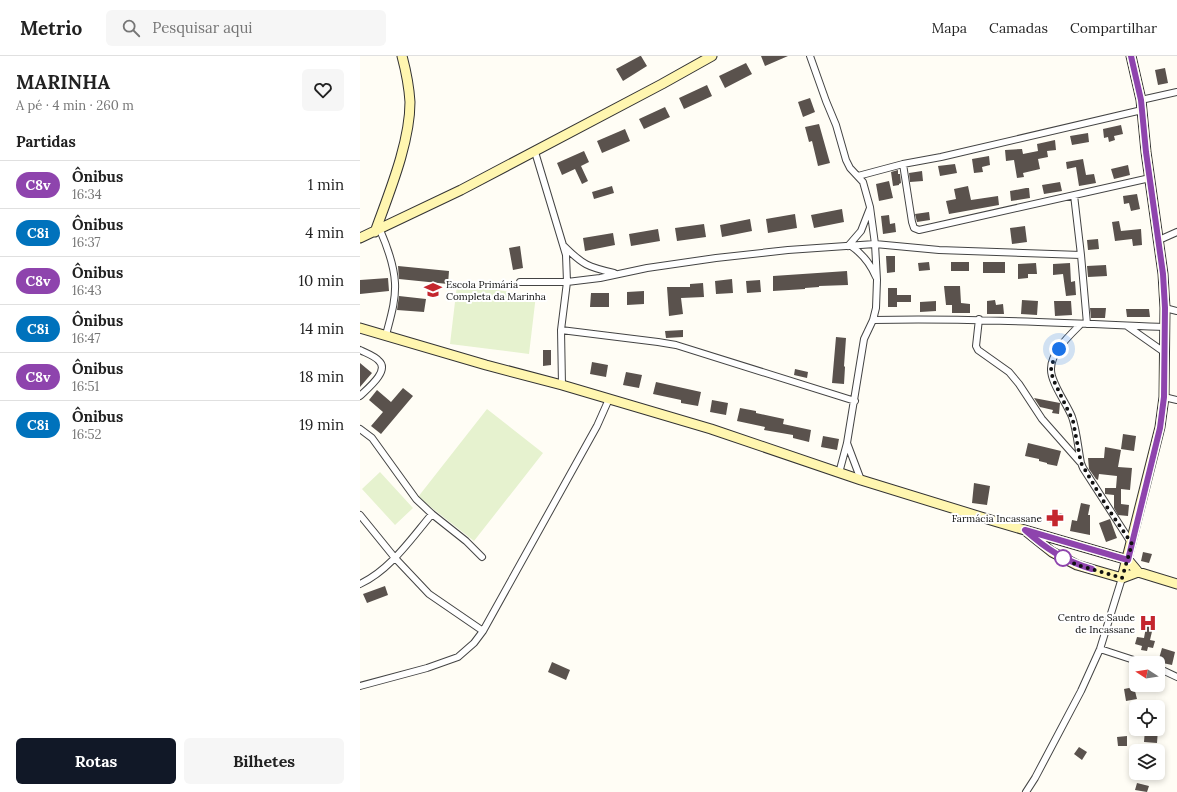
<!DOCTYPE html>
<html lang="pt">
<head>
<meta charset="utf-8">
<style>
  :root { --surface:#fff; --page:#f6f6f6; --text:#222; --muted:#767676; --line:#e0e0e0; --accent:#111827 }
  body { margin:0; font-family:Lora,serif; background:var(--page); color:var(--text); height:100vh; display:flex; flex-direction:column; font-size:15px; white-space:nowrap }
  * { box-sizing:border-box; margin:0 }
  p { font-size:13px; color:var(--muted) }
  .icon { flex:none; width:22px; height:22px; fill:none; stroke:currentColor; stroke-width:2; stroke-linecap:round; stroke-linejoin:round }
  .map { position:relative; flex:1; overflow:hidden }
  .sheet { display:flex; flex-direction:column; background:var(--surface); width:360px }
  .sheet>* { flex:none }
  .badge { padding:0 8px; border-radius:13px; font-size:14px; line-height:26px }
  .needle { width:26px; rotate:282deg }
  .tools { position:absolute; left:769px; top:600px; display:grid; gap:8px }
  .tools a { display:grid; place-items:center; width:36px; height:36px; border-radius:6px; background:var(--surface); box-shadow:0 2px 6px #0003; font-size:20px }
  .you { position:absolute; width:20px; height:20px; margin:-10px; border:3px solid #fff; border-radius:50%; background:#1a73e8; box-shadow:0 0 0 6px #1a73e833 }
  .map>.badge { position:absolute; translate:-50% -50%; box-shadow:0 0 0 2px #fff }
  h2 { padding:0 16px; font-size:15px; line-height:36px }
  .round { display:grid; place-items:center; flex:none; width:42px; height:42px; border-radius:6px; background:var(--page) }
  .summary { display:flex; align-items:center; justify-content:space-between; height:68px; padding:0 16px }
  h1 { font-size:19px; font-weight:700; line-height:30px }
  .action { display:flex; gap:8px; margin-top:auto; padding:8px 16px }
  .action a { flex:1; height:46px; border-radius:6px; background:var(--accent); color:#fff; font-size:16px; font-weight:700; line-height:46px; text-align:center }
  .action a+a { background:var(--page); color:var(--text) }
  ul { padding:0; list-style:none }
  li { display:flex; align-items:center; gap:12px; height:48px; padding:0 16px; border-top:1px solid var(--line) }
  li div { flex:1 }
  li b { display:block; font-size:15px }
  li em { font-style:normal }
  li .badge { min-width:44px; font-weight:700; text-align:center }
  header { display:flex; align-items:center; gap:24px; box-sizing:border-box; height:56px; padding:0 20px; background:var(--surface); border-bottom:1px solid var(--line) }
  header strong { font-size:19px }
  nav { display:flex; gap:22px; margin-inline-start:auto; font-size:14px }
  .search { width:280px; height:36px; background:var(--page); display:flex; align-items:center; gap:10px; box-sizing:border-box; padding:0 14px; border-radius:6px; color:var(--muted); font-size:15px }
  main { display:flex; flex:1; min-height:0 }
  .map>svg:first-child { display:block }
  .pitch { fill:#e6f2cf }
  .building { fill:#5a524d }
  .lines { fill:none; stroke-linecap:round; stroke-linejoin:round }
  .street-casing { stroke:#444; stroke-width:8 }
  .secondary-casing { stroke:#333; stroke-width:11 }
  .street { stroke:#fff; stroke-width:6 }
  .secondary { stroke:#fff6b0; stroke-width:9 }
  .line-casing { stroke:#fff; stroke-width:9 }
  .line { stroke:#8e44ad; stroke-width:6 }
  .walk { stroke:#111; stroke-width:4; stroke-dasharray:0 7.2 }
  .stop-dot { fill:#fff; stroke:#8e44ad; stroke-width:2 }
  .labels { text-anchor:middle; stroke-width:4; stroke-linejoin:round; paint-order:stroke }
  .poi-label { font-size:10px; fill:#111; stroke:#fff; text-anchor:end }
</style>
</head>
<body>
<header>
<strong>Metrio</strong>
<div class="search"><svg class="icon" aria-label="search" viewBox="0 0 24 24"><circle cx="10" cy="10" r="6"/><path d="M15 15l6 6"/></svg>Pesquisar aqui</div>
<nav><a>Mapa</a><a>Camadas</a><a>Compartilhar</a></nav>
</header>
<main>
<section class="sheet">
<div class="summary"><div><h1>MARINHA</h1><p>A pé · 4 min · 260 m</p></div><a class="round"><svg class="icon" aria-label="heart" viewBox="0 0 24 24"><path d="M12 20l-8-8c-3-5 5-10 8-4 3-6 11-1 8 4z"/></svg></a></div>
<h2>Partidas</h2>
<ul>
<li><span class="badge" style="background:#8e44ad;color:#fff">C8v</span><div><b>Ônibus</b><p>16:34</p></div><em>1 min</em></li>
<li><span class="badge" style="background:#0072bc;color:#fff">C8i</span><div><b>Ônibus</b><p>16:37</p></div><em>4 min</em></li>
<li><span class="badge" style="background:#8e44ad;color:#fff">C8v</span><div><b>Ônibus</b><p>16:43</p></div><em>10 min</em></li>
<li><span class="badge" style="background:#0072bc;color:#fff">C8i</span><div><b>Ônibus</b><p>16:47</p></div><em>14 min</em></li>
<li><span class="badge" style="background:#8e44ad;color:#fff">C8v</span><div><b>Ônibus</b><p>16:51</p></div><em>18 min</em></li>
<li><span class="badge" style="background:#0072bc;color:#fff">C8i</span><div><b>Ônibus</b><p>16:52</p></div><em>19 min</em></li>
</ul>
<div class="action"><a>Rotas</a><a>Bilhetes</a></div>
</section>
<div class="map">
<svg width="817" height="736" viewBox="0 0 817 736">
  <rect width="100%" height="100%" fill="#fffdf5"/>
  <!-- pitch -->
  <path class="pitch" d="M97,229L176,239L169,298L90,288Z
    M127,353L183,397L114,485L58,441Z
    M20,416L53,452L35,469L2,433Z"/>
  <!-- building -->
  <path class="building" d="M280,0H281L287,10L263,25L256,13Z
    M401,0H428L405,10Z
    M386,7L392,18L365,32L359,20Z
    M805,12L808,27L798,29L795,14Z
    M347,29L352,40L324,53L319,42Z
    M450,42L455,56L443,61L438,46Z
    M305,51L310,61L284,73L279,63Z
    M459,68L470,107L458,110L452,85L449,86L445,71Z
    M761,69L763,78L754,80L755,84L749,86L748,81L744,82L743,73Z
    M265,73L270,85L242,97L237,85Z
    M728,77L729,86L712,89L710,80Z
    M695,84L696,94L687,95L688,101L678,103L680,113L663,117L664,121L657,122L654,104L646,105L645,94L662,93L663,98L678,95L677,88Z
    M224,95L229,106L221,110L228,125L222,128L215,113L202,119L197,107Z
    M629,100L630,109L622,111L623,116L614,117L612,103Z
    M723,103L726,119L734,118L736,127L719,130L716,111L707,113L706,106Z
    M595,108L597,117L580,120L578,110Z
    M768,109L770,119L754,123L751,113Z
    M538,114V118H540L541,127L539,128V129L533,130L531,116Z
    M562,115L563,125L550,126L549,117Z
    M529,125L533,142L519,145L516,128Z
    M700,126L702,135L684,138L682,129Z
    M252,130L254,137L234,143L232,136Z
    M608,130L611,144L638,140L639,149L589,158L586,145L596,143L594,133Z
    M666,132H669L670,142L651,145L650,135Z
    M777,138L780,153L771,155L769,147L764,148L763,140Z
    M482,153L484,166L454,172L451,159Z
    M569,156L570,164L557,166L555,158Z
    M435,158L437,172L408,177L406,163Z
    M529,159L530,168L535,167L536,176L523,178L521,160Z
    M390,163L392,175L362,181L360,169Z
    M759,165L761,175L781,173L782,189L773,190L772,183L755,185L752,166Z
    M344,168L346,181L317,185L315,172Z
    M665,170L667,186L652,188L650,172Z
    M298,173L300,185L271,190L269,178Z
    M253,177L255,189L225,195L223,182Z
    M738,183L739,193L728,194L727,184Z
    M160,190L163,212L153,214L149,192Z
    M526,200H535V216L527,217Z
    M569,206L570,214L559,215L558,207Z
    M591,206H609V215H591Z
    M623,206H645V217H623Z
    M676,207L677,218H668V222L658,223V208Z
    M710,207L711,226L715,225L716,239L706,240L703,218L693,219V208Z
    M746,209L747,220L728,221L727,210Z
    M38,210L89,215L88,228L39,223Z
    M487,215L488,229L459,230V231L445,232V233L413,235V220Z
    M28,222L29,235L0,238V224Z
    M372,223L373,237L356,238L355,225Z
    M400,224L401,236L387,237L386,225Z
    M343,227L344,241L321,242L323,258L309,260L307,231H330V228Z
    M584,230H600L601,247L610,248V257H592V249H586Z
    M528,232H537V239H551V246H537V251H528Z
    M284,235V248L267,249V236Z
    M231,237H249V251H230Z
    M39,240L66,243L64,256L37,254Z
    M635,244L636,249L643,248L644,258H627V245Z
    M662,244L678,245L677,259L661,258Z
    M576,245V255L560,256V246Z
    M694,245H711L712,259L695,260Z
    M730,252H746L745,262H731Z
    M766,253H789L790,261H767Z
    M323,274V281L306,282L305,275Z
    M476,281L486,282L484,310L485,311L484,328L472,327Z
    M183,294H191V309L183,310Z
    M232,306L248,309L246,321L230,318Z
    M0,307L12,317L0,331Z
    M435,313L448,316L447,322L434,319Z
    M266,316L282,319L279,332L263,329Z
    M296,326L341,336L338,350L321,347V344L293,338Z
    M43,332L53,340L21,378L11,370L23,356L9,344L17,334L31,346Z
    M674,342L700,347L699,358L692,357L693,354L680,351Z
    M352,344L368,347L366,359L350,356Z
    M380,352L396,355V357L424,363L423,368L451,374L449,386L433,382V379L404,374L405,371L377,365Z
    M763,378L776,380L774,395L761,393Z
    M463,380L479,383L477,394L461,391Z
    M668,387L701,395L697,410L687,408V407L679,405V403L665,400Z
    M745,391L761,394L758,411L772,412L770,434L761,433V448L769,449L768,460L758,459L754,452V439L745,438V432H756L757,420L739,418L738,424L736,423L729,413L728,402H744Z
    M614,427L630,430L627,449L612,447Z
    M721,447L730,449L728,459H730V479L710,475L712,464L717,465Z
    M692,455L703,458L700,466L697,465L696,469L689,466Z
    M750,463L757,482L746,486L739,467Z
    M783,496L792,498L789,507L781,505Z
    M25,530L28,539L7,547L3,538Z
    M781,564L794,567L790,584L795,585L793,592L788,591L787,595L781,594L782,590L775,588L777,581L784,582L786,571Z
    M802,592L815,596L812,609L798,606Z
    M192,606L210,614L206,624L188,616Z
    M774,631L777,643L766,645L764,633Z
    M785,673H798L797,687L784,686Z
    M767,680V690H758L757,681Z
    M719,691L727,696L722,704L714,698Z
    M777,727L789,730L787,736L775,734Z"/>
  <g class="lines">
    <!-- street casing -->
    <g class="street-casing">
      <path id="street" d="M450,0L466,45L476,69L486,104L490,112L503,126L510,151L515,188L517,224L516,252L513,264L504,283L487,387L479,417
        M781,44L817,36
        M175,96L206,199L207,226L201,274L202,329
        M543,108L552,166L554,172L559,174L790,122
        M498,120L543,108L581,101L782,54
        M714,139L721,199L727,268
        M20,174C27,190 34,209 35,227C36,245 30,263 26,279
        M799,184L817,176
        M204,190C223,209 228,211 254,217
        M488,190L501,175L510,152
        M491,190C503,198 510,207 516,221
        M160,226H207L240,222L287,212L356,202L428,194L515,188L579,194L721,199
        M805,252L817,255
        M619,263L616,290L618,294L649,316L659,328L682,363L720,406
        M513,264C610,262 707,267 805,271
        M721,268C710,279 690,297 691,314C691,327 707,348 712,361C717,375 718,392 721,407L723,412L772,488
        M767,270L804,296
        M201,274L298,286L316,289L495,345
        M0,294C6,297 15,300 19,305C30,315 7,333 0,340
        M804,341L817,344
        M0,373L12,382L56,443L72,458L106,485L122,501
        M487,387L501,424
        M0,459L35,502L69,538L123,575
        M0,528C30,514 51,483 72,458
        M740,593L783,607
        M798,612L817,621
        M0,630L67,612L98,601L114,587L123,575L237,370L249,343
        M666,736L675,722L721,635L740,593L762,522"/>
    </g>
    <!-- secondary casing -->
    <g class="secondary-casing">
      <path id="secondary" d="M15,176C29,137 50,87 50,46C49,30 46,15 42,0
        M0,182L101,134L302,28L352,0
        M0,272L126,309L202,329L351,373L501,424L634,465L768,504L778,516L817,528
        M667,476L692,496L717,509L762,522L778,516
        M762,522L800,371L804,341L805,252L803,218L786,96L781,44L771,0"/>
    </g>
    <!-- street -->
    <use href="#street" class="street"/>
    <!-- secondary -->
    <use href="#secondary" class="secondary"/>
  </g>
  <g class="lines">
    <!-- line casing -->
    <g class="line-casing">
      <path id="line" d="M732,513C705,505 686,493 665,474L768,504L800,372L804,341L805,252L803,218L786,96L781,44L771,0"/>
    </g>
    <!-- line -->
    <use href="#line" class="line"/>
    <!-- walk -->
    <path class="walk" d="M699,293L692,308L691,314L693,323L713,365L721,407L747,451L772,488L762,522L717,509L703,502"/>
  </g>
  <!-- icons -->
  <defs>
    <g id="school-bare" transform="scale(1.38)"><path d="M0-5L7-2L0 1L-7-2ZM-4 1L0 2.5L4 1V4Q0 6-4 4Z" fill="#c4262e" stroke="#fff" stroke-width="2.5" paint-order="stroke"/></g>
    <g id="pharmacy-bare" transform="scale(1.38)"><path d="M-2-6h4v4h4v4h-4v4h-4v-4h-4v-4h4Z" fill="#c4262e" stroke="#fff" stroke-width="2.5" paint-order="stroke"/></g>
    <g id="hospital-bare" transform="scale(1.38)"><path d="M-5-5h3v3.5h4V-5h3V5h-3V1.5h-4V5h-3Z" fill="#c4262e" stroke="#fff" stroke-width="2.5" paint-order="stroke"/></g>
  </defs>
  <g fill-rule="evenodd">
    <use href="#school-bare" x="73" y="234"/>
    <use href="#pharmacy-bare" x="695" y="462"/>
    <use href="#hospital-bare" x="788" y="567"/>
  </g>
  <!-- markers -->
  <circle class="stop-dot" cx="703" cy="502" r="8"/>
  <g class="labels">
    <!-- poi labels -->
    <g class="poi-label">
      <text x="86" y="232" text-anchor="start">Escola Primária<tspan x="86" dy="12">Completa da Marinha</tspan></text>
      <text x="682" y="466">Farmácia Incassane</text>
      <text x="775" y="565">Centro de Saude<tspan x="775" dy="12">de Incassane</tspan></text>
    </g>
  </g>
</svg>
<div class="tools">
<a><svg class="needle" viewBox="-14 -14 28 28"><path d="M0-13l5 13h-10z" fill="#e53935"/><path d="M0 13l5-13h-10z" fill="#767676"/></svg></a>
<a><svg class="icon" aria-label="locate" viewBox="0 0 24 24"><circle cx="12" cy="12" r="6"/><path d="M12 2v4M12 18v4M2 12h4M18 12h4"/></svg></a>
<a><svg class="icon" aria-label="layers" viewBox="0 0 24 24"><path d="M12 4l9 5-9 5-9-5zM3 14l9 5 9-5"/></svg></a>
</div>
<div class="you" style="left:699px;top:293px"></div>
</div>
</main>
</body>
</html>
